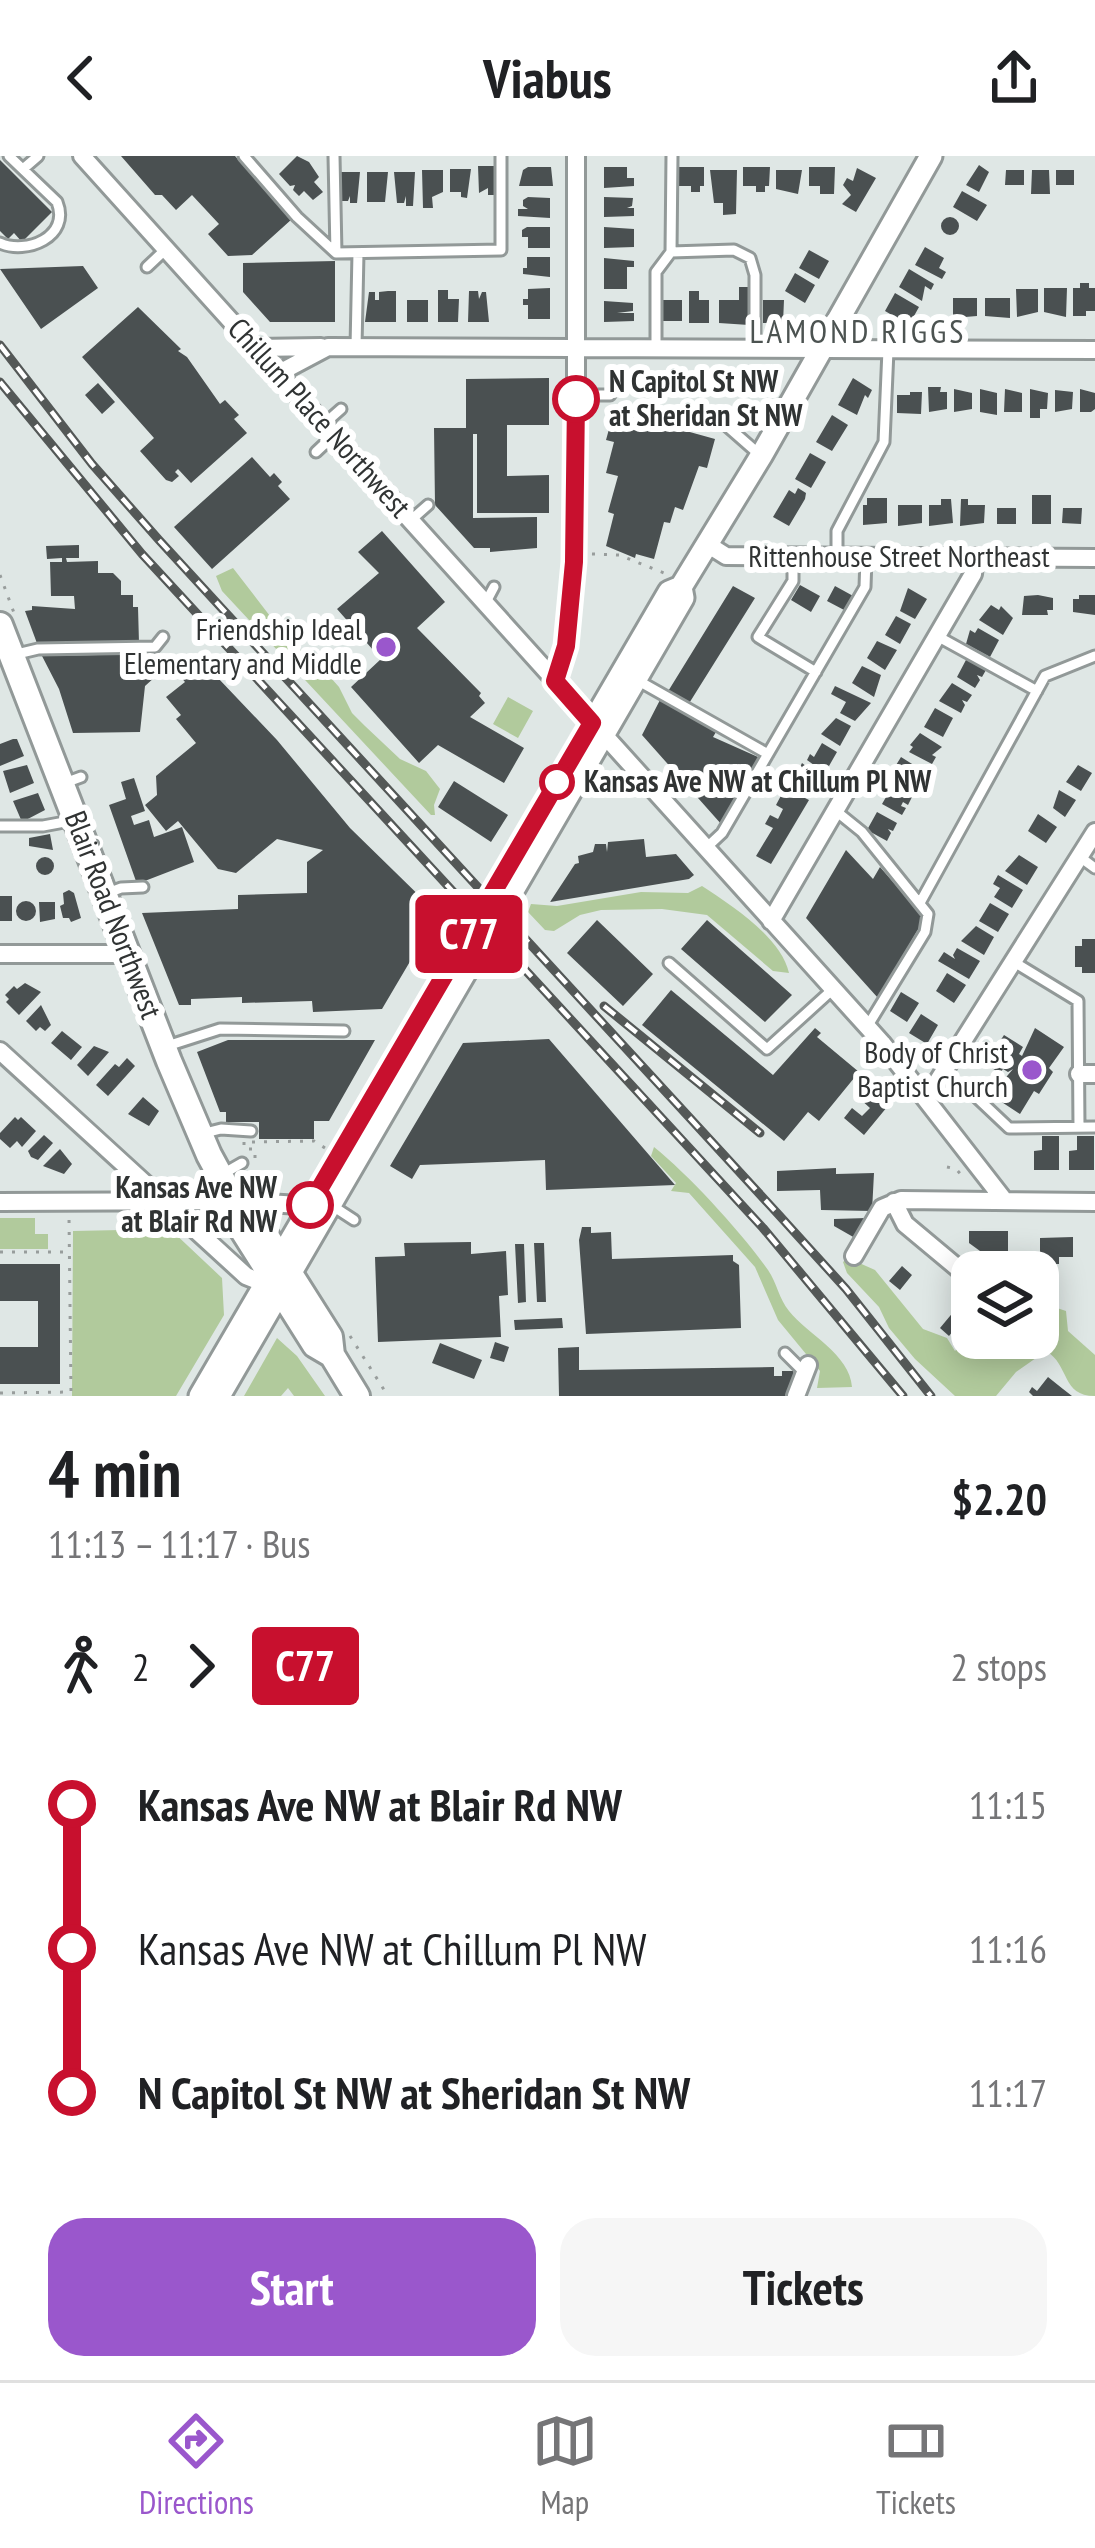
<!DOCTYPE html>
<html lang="en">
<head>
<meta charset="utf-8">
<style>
  :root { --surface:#fff; --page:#f6f6f6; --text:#202124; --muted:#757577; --line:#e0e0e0; --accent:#9a57cc }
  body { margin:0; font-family:"PT Sans Narrow",sans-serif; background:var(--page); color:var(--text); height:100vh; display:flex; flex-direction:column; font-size:45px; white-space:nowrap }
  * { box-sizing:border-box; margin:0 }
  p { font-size:39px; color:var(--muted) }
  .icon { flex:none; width:66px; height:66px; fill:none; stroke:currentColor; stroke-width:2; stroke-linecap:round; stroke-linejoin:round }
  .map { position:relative; height:1240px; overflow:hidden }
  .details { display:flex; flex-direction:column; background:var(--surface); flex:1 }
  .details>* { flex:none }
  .badge { padding:0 24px; border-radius:9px; font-size:42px; line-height:78px }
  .buttons { position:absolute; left:951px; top:1095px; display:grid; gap:24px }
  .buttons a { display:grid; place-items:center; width:108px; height:108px; border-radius:24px; background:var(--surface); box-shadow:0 6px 30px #0003; font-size:60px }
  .map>.badge { position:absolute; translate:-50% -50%; box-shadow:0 0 0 6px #fff }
  .legs { display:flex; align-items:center; gap:18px; height:132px; padding:0 48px; font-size:39px }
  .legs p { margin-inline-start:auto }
  .head { display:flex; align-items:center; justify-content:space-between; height:204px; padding:0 48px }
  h1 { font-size:66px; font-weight:700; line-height:90px }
  .primary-button { display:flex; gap:24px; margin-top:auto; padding:24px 48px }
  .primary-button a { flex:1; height:138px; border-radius:36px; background:var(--accent); color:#fff; font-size:48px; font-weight:700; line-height:138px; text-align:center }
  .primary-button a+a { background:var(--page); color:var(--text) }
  ul { padding:0 48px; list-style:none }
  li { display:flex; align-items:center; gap:42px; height:144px; font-size:45px }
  li i { display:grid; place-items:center; width:18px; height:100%; margin:0 15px; background:currentColor }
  li i::after { content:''; width:30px; height:30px; margin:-15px; border:9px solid; border-radius:50%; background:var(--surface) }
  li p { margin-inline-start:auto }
  li:first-child i { background:linear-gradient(#0000 50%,currentColor 0) }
  li:last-child i { background:linear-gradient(currentColor 50%,#0000 0) }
  header { display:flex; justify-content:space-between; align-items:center; height:156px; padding:0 48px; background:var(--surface); font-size:54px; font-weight:700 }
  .dock { display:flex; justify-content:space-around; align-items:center; height:168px; border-top:3px solid var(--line); background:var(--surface); font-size:33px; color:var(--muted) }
  .dock a { display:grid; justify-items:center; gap:6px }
  .dock .active { color:var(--accent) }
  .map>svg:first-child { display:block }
  .green { fill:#b1ca9c }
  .building { fill:#4a5051 }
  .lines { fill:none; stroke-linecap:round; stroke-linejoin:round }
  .service-casing { stroke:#929998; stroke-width:15 }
  .minor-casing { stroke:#929998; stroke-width:22 }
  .tertiary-casing { stroke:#929998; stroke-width:27 }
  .secondary-casing { stroke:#929998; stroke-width:30 }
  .path { stroke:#989d9c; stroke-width:3; stroke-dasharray:3 9; stroke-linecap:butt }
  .service { stroke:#fff; stroke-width:9 }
  .minor { stroke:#fff; stroke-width:16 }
  .tertiary { stroke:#fff; stroke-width:21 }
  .secondary { stroke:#fff; stroke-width:24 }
  .rail-casing { stroke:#545857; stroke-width:9 }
  .rail { stroke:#fff; stroke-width:4.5; stroke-dasharray:14; stroke-linecap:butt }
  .line-1-casing { stroke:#fff; stroke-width:27 }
  .line-1 { stroke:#c8102e; stroke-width:18 }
  .stop-1-dot { fill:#fff; stroke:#c8102e; stroke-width:6 }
  .poi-dot { fill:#9a57cc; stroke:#fff; stroke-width:4.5 }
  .labels { text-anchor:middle; stroke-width:12; stroke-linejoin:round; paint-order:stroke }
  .stop-label { font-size:30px; font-weight:bold; fill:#303333; stroke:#fff; text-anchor:start }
  .street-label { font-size:30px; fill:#303333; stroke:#fff }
  .poi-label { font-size:30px; fill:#303333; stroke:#fff; text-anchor:end }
  .neighbourhood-label { font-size:33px; letter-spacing:3px; fill:#4c5351; stroke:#fff }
</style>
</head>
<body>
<header><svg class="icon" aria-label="back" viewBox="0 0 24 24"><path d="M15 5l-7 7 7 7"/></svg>Viabus<svg class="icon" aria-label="share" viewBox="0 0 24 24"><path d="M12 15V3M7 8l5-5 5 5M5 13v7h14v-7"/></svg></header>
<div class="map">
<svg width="1095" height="1240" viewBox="0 0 1095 1240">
  <rect width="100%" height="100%" fill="#dfe7e5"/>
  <!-- green -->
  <path class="green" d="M233,412L290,486L323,513L339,531L352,557L365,570L400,603L426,615L440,633L434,649L435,659H431L222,435L216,420Z
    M508,541L533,555L518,582L493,568Z
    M702,730C731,749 781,781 789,817L773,815L707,759L662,753L601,754L580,759L554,775L545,774L528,756L531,748L557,750L641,736L688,737Z
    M654,991C689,1019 742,1077 768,1114C777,1127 779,1143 789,1155C807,1178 850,1198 852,1231L817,1232L820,1215L778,1164L755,1111L689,1037L671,1035L676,1027L651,1000Z
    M0,1062H35V1078H48V1093H0Z
    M170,1073L222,1122L224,1159L176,1240H72L73,1075Z
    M848,1102L875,1114L923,1173L947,1182L955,1195L972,1177V1182H1038V1135L1050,1140L1051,1150L1066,1155L1068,1175L1095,1199V1240C1061,1240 1070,1209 1046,1195L1016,1216L996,1240H955L915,1203L889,1172L879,1151L847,1117L843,1106Z
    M277,1182L297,1200L325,1240H294L288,1232L281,1240H244Z"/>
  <!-- building -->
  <path class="building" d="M121,0H235L292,63L252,99L228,100L208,78L219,68L192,39L176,54L162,39H155Z
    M297,0L309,6L319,21L314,26L323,36L313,44L304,35L299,40L293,34L295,29L290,30L279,18Z
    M0,4L52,56L22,86L14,77L8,83L0,75Z
    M979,9L989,16L979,36L966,29Z
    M478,10H498L496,39H488V32L479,37Z
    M528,11H551L553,30H519L523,14Z
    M604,11H627V22H634V30L604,32Z
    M677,11H704V30H700V36H691V30H677Z
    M743,11H770L769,30H765V36H756V30H743Z
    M809,11H835L834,38H820V30H809Z
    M857,12L876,22L856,56L842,48L851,39L843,29L847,22L853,25Z
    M450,13H471L467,42L461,41V36H450Z
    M422,14H443V36L432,41L433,52H423Z
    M710,14H737L736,58L723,59V47H714Z
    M776,14H802L798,38L776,33Z
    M1006,14H1024V29H1005Z
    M1032,14H1049L1050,38H1031Z
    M1056,14H1074V29H1056Z
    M339,16H360L357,47H350V40L348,45H339Z
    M367,16H388L385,46H367Z
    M394,16H415L413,50H406V40L404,47H397Z
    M962,35L987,49L977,65L953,51Z
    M528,41L550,42V62L518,60V53H528L523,50V44Z
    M604,41L633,42L632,50L627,52H634V60L604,61Z
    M941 70a9 9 0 1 1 18 0a9 9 0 1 1-18 0Z
    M527,71H550V92H528V81H522V74Z
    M604,71L634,73V91L604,92Z
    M925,91L944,102L939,112L946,116L942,123L915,109Z
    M809,94L829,105L819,123L799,112Z
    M527,101H550V121L523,118V112H527Z
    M604,102L634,105V111H627V133H604Z
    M335,105V166H270L243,136V107Z
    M83,110L98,132L41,173L0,113Z
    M909,113L934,128L931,134L925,130L922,145L899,131Z
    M795,117L815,129L805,147L785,135Z
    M1080,127H1089V132H1095V155H1086V160H1073V132H1080Z
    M739,131H750L749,169L719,167V144H739Z
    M550,132V163H528V149H523V143H528V133Z
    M1044,132H1067L1066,161L1044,156Z
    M1016,133H1038V156L1017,161Z
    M438,134H448V143H459L458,166H438Z
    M388,135H396V166H365L369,136H375V144H379V136Z
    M469,135H478L479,143L482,136H486L489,166H468Z
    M689,135H699V144H709V167H689Z
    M895,137L919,151L909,169L885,155Z
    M953,142H977V160L953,162Z
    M985,142H1010V162L985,160Z
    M407,144H428V166H407Z
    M661,144H682V165H661Z
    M763,144H784L783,167H763Z
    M604,145L633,147V155L617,157H634V165L604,166Z
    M138,151L181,193L178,195L187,201L220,248L225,244L239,259L234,263L247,277L191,327L178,313L175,316L179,320L172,326L166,324L140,295L154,282L82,201Z
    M549,222V269H507V320L549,319V357H477V278H473V362L537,361V392L490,396V392H474L435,349L434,272H466V223Z
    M853,222L872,234L868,242L865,239L857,259L838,249Z
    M98,227L115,246L102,258L85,239Z
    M928,231H941L940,236H947V253L929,256Z
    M954,233L972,237V253L954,256Z
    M980,233L997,237V259L980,256Z
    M1005,233L1022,237V256H1004Z
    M1030,233L1048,237L1047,253H1040V262H1030Z
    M1080,233L1095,237V253L1091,256H1080Z
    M1055,234L1073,236L1072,253L1055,256Z
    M910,236H922L921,258L897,257V239H910Z
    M614,255L715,283L707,312L699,310L683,354L675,351L670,367L664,366L654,403L636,398L635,402L606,390L614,358L608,356L618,320L606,317L614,286L606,284Z
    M832,259L848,269L832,295L816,286Z
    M810,297L826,306L811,332L795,323Z
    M252,301L270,321L274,317L282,326L278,330L290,343L212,413L174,371Z
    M798,332L806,337L805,343L789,370L773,361L789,334L795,338Z
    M1032,339H1051V368H1032Z
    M867,342H887V367L863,369V349H867Z
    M941,343H951L953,367L929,370V349H941Z
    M961,343H968V349H985L984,367L960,370Z
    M898,349H922V367L898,370Z
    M997,352H1016V368H997Z
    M1063,352H1082L1081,368L1062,367Z
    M382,375L445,446L417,472L481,537L479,540L485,547L470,561L524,592L504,627L438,589L419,607L351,531L381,503L337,453L379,417L358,396Z
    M79,389V402H66L67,406L98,405V417H113L121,425V439H133V451H138L139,487L38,490L25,455L32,454V450L75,453L74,440H51L50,406H62V402L47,403L46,390Z
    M800,429L820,440L811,456L791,444Z
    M733,430L755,442L688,549L667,537Z
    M835,430L855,441L846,455L827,445Z
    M908,432L927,443L915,463L900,455Z
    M1038,439L1053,442V454H1047L1048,459H1022L1024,440Z
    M1079,439H1095V459L1073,456V443H1079Z
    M991,449L999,454L1001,450L1013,462L1003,479L979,464Z
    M896,460L911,468L900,488L885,479Z
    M978,472L999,484L990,501L966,488L970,474L975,477Z
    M877,485L897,494L885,514L867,502Z
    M155,498V521L145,530L140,576L73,577L59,533L42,500Z
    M199,502L277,584L350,672L438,758L382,853L313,856L312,845L242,847V841L191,843V849H179L142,757L238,753V739L307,737V706L323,694L277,683L236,717L218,713L178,665L166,675L145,649L157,639L156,620L196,587L176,563L181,559L166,541L185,526L179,519Z
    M967,502L986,514L982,521L977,519L980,524L975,532L957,521Z
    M862,510L881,519L874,541L852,527Z
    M952,527L972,539L967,546L962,544L965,549L961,557L939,545Z
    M835,530L871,547L855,565L840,557L846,546L831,538Z
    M660,544L716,576L713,581L758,601L759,605L722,669L642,579Z
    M935,552L953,562L943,581L924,571Z
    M836,562L851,570L840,590L821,578Z
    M920,577L942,591L932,599L936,601L932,608L909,596L913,591L910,589Z
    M13,583H17L24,600L0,610V588Z
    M822,587L837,596L825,617L807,604L810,598L814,601Z
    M901,601L928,618L923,625L919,622L913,632L890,619Z
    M802,607L821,622L811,641L791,630Z
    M27,609L34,627L10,637L3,615Z
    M1078,609L1092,617L1081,635L1066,626Z
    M134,622L145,655L131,660L134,669L149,664L154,681L182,671L194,706L137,728L109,649L126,643L121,626Z
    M454,625L508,659L491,686L438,651Z
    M893,629L912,641L908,649L903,646L901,650L906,652L902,659L882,648Z
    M785,632L809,644L771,708L756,700L773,672L765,668L770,659L778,663L783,653L776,649Z
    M1059,634L1076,644L1065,661L1053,652Z
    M38,637L45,654L22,666L13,645Z
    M877,656L897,667L893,675L888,673L891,677L887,685L867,674Z
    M1038,658L1057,671L1046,687L1028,675Z
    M50,678L53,694L29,690V682Z
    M644,683L646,701L676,698L694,719L689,723L550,746L575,708L579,707L578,700L593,696L595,688H606L607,696L608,686Z
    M846,694L873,723L880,711L922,759L923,765L878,842L806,762Z
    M1019,699L1038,711L1027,729L1005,715Z
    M36 710a9 9 0 1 1 18 0a9 9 0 1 1-18 0Z
    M998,719L1023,734L1012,752L994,741L1000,732L993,728Z
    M69,734L74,737L81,762L71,766L69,762H63L60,750L64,748L63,737Z
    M0,740H12V765H0Z
    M16 755a10 10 0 1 1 20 0a10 10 0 1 1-20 0Z
    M39,746H55V763L40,766Z
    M990,747L1009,758L998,776L979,765Z
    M597,764L653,818L623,850L567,797Z
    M707,764L792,839L765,866L681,793Z
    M976,770L994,781L984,799L961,785Z
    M1082,783H1095V817H1082V811H1075V790H1082Z
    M957,792L980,805L969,823L938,805L944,796L955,803L953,799Z
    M947,817L966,829L954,847L936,835Z
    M25,827L41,836L19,859L6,846L9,843L5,839L14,830L17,833Z
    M671,834L773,919L815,872L821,877L817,881L859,916L819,965L808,956L784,985L642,869Z
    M901,836L919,847L907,866L890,855Z
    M41,849L51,869L45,875L40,871L36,875L26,865Z
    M921,858L938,869L927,888L909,877Z
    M1035,872L1064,891L1049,912L1053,916L1039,938L1034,935L1020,958L991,939L1013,913L1008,916L1003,913L1000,917L985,908L1004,879L1023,891L1019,898L1022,900Z
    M62,875L82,891L71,904L51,887Z
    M549,883L675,1029L546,1034L545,1004L420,1009L412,1023L390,1010L463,887Z
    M228,884H375L329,965H314V983H259V966H226V956H220L197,896Z
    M94,890L109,896L88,920L77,909Z
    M127,902L135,910L108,940L96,929L115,908L119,911Z
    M868,933L892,945L864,979L844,962L852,952L862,960L870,952L860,943Z
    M143,941L159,955L149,970L128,958Z
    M15,961L18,964L21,961L36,975L22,991L17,985L10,992L0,983V977Z
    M44,979L53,987L38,1004L31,1001L28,995Z
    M1042,980H1059V1014H1034V995L1042,994Z
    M1077,980H1094V1014H1069V995L1077,994Z
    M60,993L72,1008L64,1018L43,1010Z
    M836,1012V1018L874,1017L872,1055L821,1054L820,1034L777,1035V1015Z
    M867,1062L855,1082L834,1070V1063Z
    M582,1071H591V1077L611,1076L612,1103L733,1099V1105L739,1109L741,1172L586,1178L579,1084Z
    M969,1075H1008V1103L988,1101V1095H980L969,1087Z
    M1073,1081V1101H1059V1108H1052V1102L1040,1103V1082Z
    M471,1086V1098L506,1095L508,1139L499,1140L501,1181L378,1186L375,1101L405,1100L404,1087Z
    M534,1087H544L546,1146H537Z
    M515,1088H524L526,1146L518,1147Z
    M0,1108H60V1228H0V1191H38V1145H0Z
    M902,1110L912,1119L900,1134L889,1125Z
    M955,1154L961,1159L964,1154L972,1160L960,1180L953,1175L949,1180L940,1172Z
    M562,1162L563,1172L515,1174L514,1164Z
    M495,1186L509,1191L504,1206L490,1202Z
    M440,1187L482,1204L474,1223L432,1207Z
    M579,1191V1214L774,1211V1220H782V1215H793L794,1218L785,1240H559L558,1192Z
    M1048,1221L1063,1233L1072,1240H1033L1029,1236L1032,1231L1037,1235Z"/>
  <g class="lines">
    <!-- service casing -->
    <g class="service-casing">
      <path id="service" d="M244,0L297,61L336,97L501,94V0
        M334,0L336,97
        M23,13L38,0
        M0,87C26,99 71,81 57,46L9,0
        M671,96L734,94L750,102L755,119V194
        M147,111L166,93
        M356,191L358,97
        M656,193V116L671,96L672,0
        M576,239H610
        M719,263L760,299
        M324,268L341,253
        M316,296L334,279
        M410,365L428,349
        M793,402V425L758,481L816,516
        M837,402V375L884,286L888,194
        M485,448L494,431
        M937,480L1037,535
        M17,498L38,493L155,491L163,481
        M637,524L768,598
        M62,628L81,621
        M836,655L862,676L928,758L925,776L867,871
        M0,670H43L70,665
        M706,692L722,677L865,431L866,402
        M1080,701L1095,712
        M105,738L121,732L143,731
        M921,745L1045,520L1095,500
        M1014,806L1078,845L1079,971
        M669,807L767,893L832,834
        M164,891L220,873L344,875
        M972,937L1009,972L1095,971
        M205,977L221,973L251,975
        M221,1019L242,1007
        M331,1049L354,1064
        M785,1197L805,1217"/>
    </g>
    <!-- minor casing -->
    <g class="minor-casing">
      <path id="minor" d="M82,0L882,887L1004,1044
        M256,192L321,191
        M279,217L328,191L1095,194
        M707,388L726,400L1095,402
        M555,525L566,490L576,365V0
        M771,765L973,418L975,402
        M0,798H130
        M0,895L246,1120L275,1132
        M1079,918H1095
        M927,942L1095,676
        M0,1046L234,1045L317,1050
        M894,1046L905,1068L972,1124
        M854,1100L882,1052L901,1044L1095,1046
        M796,1240L808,1209"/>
    </g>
    <!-- tertiary casing -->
    <g class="tertiary-casing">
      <path id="tertiary" d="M200,1240L669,436L681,431L761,300L931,0
        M219,1240L683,442L681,431"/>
    </g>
    <!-- secondary casing -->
    <g class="secondary-casing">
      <path id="secondary" d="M0,469L169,905L209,999L234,1045L233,1059L315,1189L332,1199
        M234,1045L249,1053L330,1181L332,1199L357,1240"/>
    </g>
    <!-- path -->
    <path class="path" d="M592,398L619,399L664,417
      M0,419L14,457
      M244,986V993H255V1002
      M252,986L314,985L325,992
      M947,1011L956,1013L963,1021L966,1019
      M0,1096H68
      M350,1180L388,1240
      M0,1237L71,1236L69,1061"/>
    <!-- service -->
    <use href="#service" class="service"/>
    <!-- minor -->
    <use href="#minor" class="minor"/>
    <!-- tertiary -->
    <use href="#tertiary" class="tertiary"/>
    <!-- secondary -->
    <use href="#secondary" class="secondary"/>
    <!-- rail casing -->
    <g class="rail-casing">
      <path id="rail" d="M0,189L92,308L159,384L778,1058L846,1133L931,1240
        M0,226L142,398L763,1072L903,1240
        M604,850L760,977"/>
    </g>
    <!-- rail -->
    <use href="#rail" class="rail"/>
  </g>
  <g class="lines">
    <!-- line-1 casing -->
    <g class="line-1-casing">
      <path id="line-1" d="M310,1049L592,567L555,525L566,490L574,406L576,243"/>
    </g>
    <!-- line-1 -->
    <use href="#line-1" class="line-1"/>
  </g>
  <!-- markers -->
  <g class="stop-1-dot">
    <circle cx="576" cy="243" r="21"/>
    <circle cx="557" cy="626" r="15"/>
    <circle cx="310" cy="1049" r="21"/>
  </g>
  <g class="poi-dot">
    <circle cx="386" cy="491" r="12"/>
    <circle cx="1032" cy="914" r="12"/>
  </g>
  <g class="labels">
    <!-- stop labels -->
    <g class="stop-label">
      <text x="609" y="236">N Capitol St NW<tspan x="609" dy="34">at Sheridan St NW</tspan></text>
      <text x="584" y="636">Kansas Ave NW at Chillum Pl NW</text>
      <text x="277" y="1042" text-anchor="end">Kansas Ave NW<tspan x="277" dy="34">at Blair Rd NW</tspan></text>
    </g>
    <!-- street labels -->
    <g class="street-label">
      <text transform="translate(319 262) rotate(48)" y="10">Chillum Place Northwest</text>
      <text x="899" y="411">Rittenhouse Street Northeast</text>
      <text transform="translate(113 759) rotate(69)" y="10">Blair Road Northwest</text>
    </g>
    <!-- poi labels -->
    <g class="poi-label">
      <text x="362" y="484">Friendship Ideal<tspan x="362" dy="34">Elementary and Middle</tspan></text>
      <text x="1008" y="907">Body of Christ<tspan x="1008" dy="34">Baptist Church</tspan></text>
    </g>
    <!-- neighbourhood labels -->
    <g class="neighbourhood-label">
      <text x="858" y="187">LAMOND RIGGS</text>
    </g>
  </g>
</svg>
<div class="buttons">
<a><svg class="icon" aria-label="layers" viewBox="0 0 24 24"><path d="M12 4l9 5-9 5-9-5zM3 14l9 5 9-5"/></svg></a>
</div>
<b class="badge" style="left:469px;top:778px;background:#c8102e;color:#fff">C77</b>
</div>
<section class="details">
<div class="head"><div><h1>4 min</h1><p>11:13 – 11:17 · Bus</p></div><b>$2.20</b></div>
<div class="legs"><svg class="icon" aria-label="walk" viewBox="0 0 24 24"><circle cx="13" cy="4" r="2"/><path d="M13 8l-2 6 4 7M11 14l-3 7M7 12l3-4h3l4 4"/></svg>2<svg class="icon" aria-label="forward" viewBox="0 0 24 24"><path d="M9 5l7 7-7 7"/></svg><b class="badge" style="background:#c8102e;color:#fff">C77</b><p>2 stops</p></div>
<ul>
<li><i style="color:#c8102e"></i><b>Kansas Ave NW at Blair Rd NW</b><p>11:15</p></li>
<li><i style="color:#c8102e"></i><span>Kansas Ave NW at Chillum Pl NW</span><p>11:16</p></li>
<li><i style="color:#c8102e"></i><b>N Capitol St NW at Sheridan St NW</b><p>11:17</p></li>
</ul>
<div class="primary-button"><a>Start</a><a>Tickets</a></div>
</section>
<nav class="dock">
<a class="active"><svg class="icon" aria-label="directions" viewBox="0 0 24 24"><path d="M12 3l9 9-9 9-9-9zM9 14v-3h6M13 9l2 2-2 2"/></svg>Directions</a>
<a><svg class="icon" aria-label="map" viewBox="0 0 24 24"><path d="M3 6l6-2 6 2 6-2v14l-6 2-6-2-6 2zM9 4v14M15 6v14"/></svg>Map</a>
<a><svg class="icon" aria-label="tickets" viewBox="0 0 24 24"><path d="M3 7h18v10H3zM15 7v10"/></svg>Tickets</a>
</nav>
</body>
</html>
